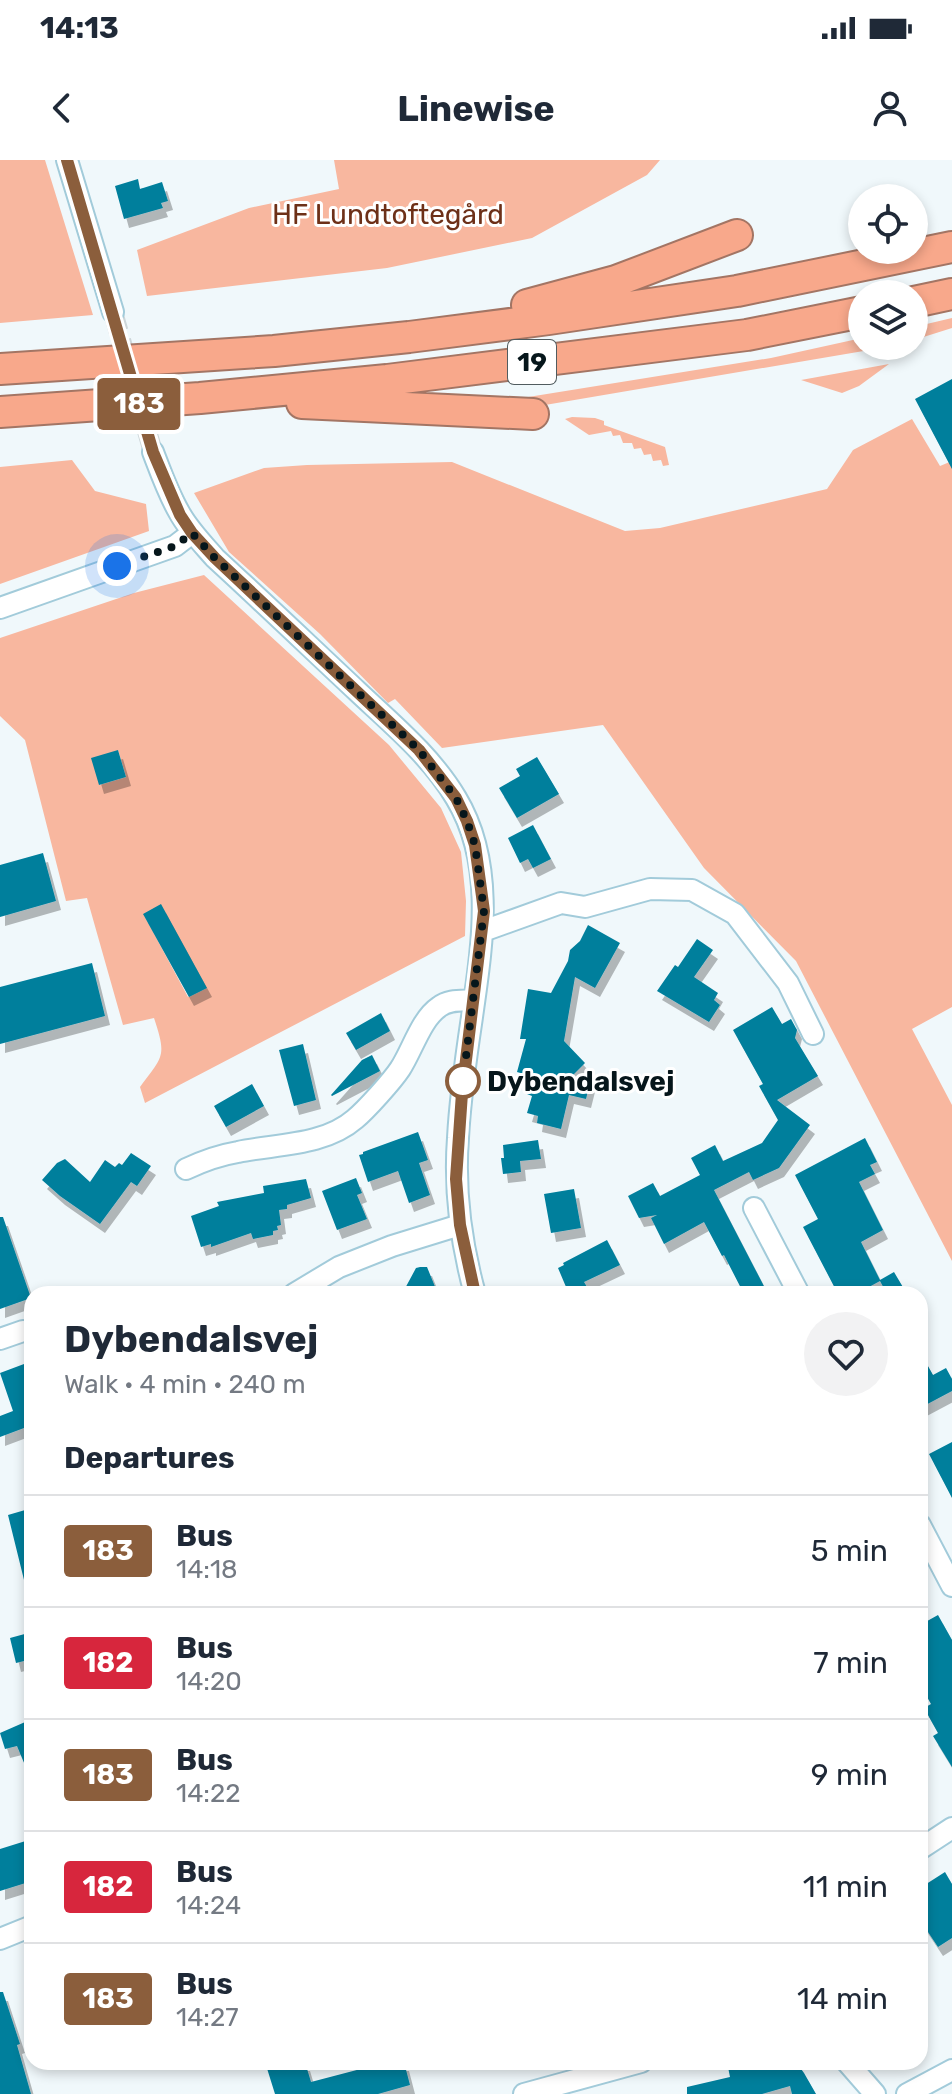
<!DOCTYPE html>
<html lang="en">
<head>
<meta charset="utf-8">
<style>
  :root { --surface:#fff; --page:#f2f2f3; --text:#1f2937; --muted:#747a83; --line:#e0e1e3 }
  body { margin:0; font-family:Rubik,sans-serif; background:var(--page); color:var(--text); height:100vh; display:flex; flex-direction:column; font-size:30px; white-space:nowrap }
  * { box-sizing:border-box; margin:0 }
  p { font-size:26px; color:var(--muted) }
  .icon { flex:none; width:44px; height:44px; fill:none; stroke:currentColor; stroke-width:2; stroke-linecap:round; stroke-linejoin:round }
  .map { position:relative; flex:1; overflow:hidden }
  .details { position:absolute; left:24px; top:1126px; width:904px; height:784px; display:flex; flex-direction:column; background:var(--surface); border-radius:24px; box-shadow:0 4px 12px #0003 }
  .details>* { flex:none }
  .badge { padding:0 16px; border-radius:6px; font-size:28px; line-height:52px }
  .fabs { position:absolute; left:848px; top:24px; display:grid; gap:16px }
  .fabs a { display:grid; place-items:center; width:80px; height:80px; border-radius:50%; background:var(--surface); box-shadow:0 4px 12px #0003; font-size:40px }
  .you { position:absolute; width:40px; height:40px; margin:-20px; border:6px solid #fff; border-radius:50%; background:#1a73e8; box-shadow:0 0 0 12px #1a73e833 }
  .map>.badge { position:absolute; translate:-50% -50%; box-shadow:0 0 0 4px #fff }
  h2 { padding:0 40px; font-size:30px; line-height:72px }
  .round { display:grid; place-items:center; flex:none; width:84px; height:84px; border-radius:42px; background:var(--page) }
  .overview { display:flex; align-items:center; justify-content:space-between; height:136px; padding:0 40px }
  h1 { font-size:38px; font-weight:700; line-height:60px }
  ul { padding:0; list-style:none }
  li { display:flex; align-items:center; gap:24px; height:112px; padding:0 40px; border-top:2px solid var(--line) }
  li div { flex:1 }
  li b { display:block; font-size:30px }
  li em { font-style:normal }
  li .badge { min-width:88px; font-weight:700; text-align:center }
  .status { display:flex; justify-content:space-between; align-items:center; height:56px; padding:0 40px; background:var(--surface); direction:ltr }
  .status svg { height:22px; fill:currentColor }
  header { display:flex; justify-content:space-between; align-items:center; height:104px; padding:0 40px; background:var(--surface); font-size:36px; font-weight:700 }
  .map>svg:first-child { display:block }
  .green { fill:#f8b79f; fill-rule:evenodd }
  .building { fill:#057f9c; filter:url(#shadow) }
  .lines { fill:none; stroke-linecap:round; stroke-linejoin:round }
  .minor-tunnel { stroke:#cdd6d9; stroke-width:20; stroke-dasharray:20 10; stroke-linecap:butt }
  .minor-casing { stroke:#a2cbda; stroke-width:24 }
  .highway-casing { stroke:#a37564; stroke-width:34 }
  .minor { stroke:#fff; stroke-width:20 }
  .highway { stroke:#f8a88b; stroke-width:30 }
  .line-casing { stroke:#fff; stroke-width:18 }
  .line { stroke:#8b5e3c; stroke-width:12 }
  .walk { stroke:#06161b; stroke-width:8; stroke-dasharray:0 14.4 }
  .stop-dot { fill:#fff; stroke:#8b5e3c; stroke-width:4 }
  .labels { text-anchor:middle; stroke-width:6; stroke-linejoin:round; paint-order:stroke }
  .shield { fill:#fff; stroke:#515c5f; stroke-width:2 }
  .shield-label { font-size:26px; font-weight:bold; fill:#06161b }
  .park-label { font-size:28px; fill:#6d3018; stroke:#fff }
  .stop-label { font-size:28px; font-weight:bold; fill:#06161b; stroke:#fff; text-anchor:start }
</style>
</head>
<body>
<div class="status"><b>14:13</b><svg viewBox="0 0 49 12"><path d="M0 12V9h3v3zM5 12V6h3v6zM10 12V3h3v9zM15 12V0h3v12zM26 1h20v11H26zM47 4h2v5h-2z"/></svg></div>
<header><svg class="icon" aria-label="back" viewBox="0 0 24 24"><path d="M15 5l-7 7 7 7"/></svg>Linewise<svg class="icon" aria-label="person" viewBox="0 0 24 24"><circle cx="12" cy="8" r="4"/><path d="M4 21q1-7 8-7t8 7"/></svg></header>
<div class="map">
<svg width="952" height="1934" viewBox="0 0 952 1934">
  <defs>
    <filter id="shadow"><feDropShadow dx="5" dy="9" stdDeviation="0" flood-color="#0004"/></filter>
  </defs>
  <rect width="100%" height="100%" fill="#f0f8fb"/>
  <!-- green -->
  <path class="green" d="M0,0H45L93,155L0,163Z
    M334,0H660L647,15L532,78L387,108L147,136L137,90L249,48L339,29Z
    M952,158V168L914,180V167Z
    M862,178V186H893L545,245L507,243L505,237L522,238L771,198Z
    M889,204L859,226L842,233L801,220Z
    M572,257L595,258L604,261V265L665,287L669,305L663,306L661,300L653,301L651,294L644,295L641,288L634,289L632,283H623L620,275L613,276L611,271L589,275L565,259Z
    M912,259L940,306L952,301V847L912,869L952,945V1101L796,801L704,708L603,565L442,588L395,539L388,543L320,474L229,392L194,333L264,308L307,305L452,302L625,371L660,368L827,329L853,290Z
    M72,300L95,331L146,344L149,371L0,424V307Z
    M204,415L389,585L441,648L461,692L466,741L465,776L145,943L140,927C163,896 167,897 154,858L123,865L87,738L66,741L25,580L0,556V478L134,433ZM118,590L126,617L99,625ZM144,755L206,828L188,837Z"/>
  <!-- building -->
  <path class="building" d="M138,19L140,29L162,22L168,41L161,43L163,48L124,59L115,26Z
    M952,219V309L915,239Z
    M118,590L126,617L99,625L91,598Z
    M537,597L559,634L517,658L499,628L520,616L516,609Z
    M533,665L551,699L533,708L528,699L520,703L508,678Z
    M43,693L56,741L0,757V705Z
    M161,744L207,828L189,837L143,754Z
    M588,765L620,783L595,828L575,817L564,881L585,903L570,918L590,923L586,939L569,935L561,969L537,963L538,956L527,953L532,936L527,934L531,916L517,912L526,879H520L528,829L551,833L568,801L570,790L580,781Z
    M697,779L713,790L694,817L718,833L714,840L720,845L709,862L657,831L675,805L678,807Z
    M92,803L105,856L0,884V827Z
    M772,847L782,864L791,859L797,870L795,878L818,916L777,940L810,965L779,1008L753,1020L749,1012L714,1030L768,1134H744L724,1095L722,1096L704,1062L664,1084L651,1058L657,1055L639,1058L628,1036L653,1023L660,1036L700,1015L691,998L715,985L723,1001L762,983L778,960L759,926L763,924L733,870Z
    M381,853L390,871L356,890L346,873Z
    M303,884L316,940L294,946L279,890Z
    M372,895L380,911L332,936L331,935L362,900Z
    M252,924L264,946L226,967L214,946Z
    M418,972L428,1000L419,1003L430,1035L409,1043L398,1011L368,1022L359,995L363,994V992Z
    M865,978L877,1002L870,1005L875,1014L859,1022L883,1070L861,1082L880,1120L894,1112L907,1134H887L880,1121L856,1134H838L803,1067L818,1059L795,1015Z
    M538,980L541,999L520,1001L521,1012L503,1014L501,998H504L503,985Z
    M131,993L151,1006L137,1026L131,1022L100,1064L60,1036L42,1020L57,1003L65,999L90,1022L105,1000L115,1007L119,1003L122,1005Z
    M356,1018L362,1033L357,1035L367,1059L337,1070L322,1031Z
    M306,1019L311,1038L287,1045V1049L279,1050L281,1065L277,1066L278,1070L273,1071V1075L253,1079L251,1073L211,1087V1084L201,1087L191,1056L219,1046L217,1042L264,1033L263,1026Z
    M574,1029L581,1068L551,1073L544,1034Z
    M0,1057H3L31,1138L0,1149Z
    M607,1080L620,1105L584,1122L587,1127L569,1134L558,1108L564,1105L563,1103Z
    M420,1107H427L438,1134H402L416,1108Z
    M920,1192L933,1215L946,1208L952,1219V1231L920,1248Z
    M32,1201V1265L0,1277V1256L13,1251L0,1213Z
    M952,1282V1338L929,1294Z
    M32,1348V1428H26L8,1355Z
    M938,1455L952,1480V1607L933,1576L938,1573L924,1548L931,1544L920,1524V1465Z
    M32,1472V1499L16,1503L10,1478Z
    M32,1559V1622L17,1586L5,1589L0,1573Z
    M32,1679V1721L0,1731V1689Z
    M945,1712L952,1724V1778L938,1787L920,1760V1728Z
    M0,1832H3L20,1884L17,1885L31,1934H0Z
    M265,1902H305L311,1922L372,1906L371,1902H404L410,1925L378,1934H275Z
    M727,1902H796L804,1913L816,1934H792L790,1926L762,1934H687V1927L730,1917Z"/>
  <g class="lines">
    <!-- minor-tunnel -->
    <path class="minor-tunnel" d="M113,152L153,292"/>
    <!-- minor casing -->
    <g class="minor-casing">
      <path id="minor" d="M67,0L113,152
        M153,292C161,313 168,333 179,352C188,369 202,383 215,398C263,442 310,487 357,531C392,564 431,596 456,638C496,704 482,786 472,857C466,897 460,938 458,978C454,1031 461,1083 475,1134
        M0,448L175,386L192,373
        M483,771L561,743L585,747L650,729L692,730L735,754L788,823L813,874
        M186,1009C203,1001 220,995 238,992C276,984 324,986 355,959C366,950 392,921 400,909C412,891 421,859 439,847C449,839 462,841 474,840
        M754,1048L799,1134
        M294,1134L339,1107L392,1086L460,1065
        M0,1179L23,1171
        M920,1365L952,1426
        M920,1689L952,1668
        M0,1779L32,1766
        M847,1902L875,1934
        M524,1934L641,1902
        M907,1934L952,1910"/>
    </g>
    <!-- highway casing -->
    <g class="highway-casing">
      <path id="highway" d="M914,142L952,134
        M527,145L616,121L737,75
        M0,209L274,191L409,177L549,159L737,131L952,87
        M302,243L533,254
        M0,252L200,238L387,220L747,175L862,152"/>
    </g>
    <!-- minor -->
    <use href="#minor" class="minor"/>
    <!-- highway -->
    <use href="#highway" class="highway"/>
  </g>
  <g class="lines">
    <!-- line casing -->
    <g class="line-casing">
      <path id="line" d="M67,0L153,292L180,355L192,373L215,398L419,590L456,638L467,661L475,685L484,751L462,933L456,1019L460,1065L475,1134"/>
    </g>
    <!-- line -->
    <use href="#line" class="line"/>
    <!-- walk -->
    <path class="walk" d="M117,406L175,386L192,373L215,398L419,590L456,638L467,661L475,685L484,751L463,921"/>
  </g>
  <!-- markers -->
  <circle class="stop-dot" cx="463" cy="921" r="16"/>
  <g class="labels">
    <!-- shield labels -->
    <rect class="shield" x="508" y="180" width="48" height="44" rx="6"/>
    <g class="shield-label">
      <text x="532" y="211">19</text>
    </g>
    <!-- park labels -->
    <g class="park-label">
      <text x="388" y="64">HF Lundtoftegård</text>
    </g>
    <!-- stop labels -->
    <g class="stop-label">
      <text x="487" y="931">Dybendalsvej</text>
    </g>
  </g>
</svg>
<div class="fabs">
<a><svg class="icon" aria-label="locate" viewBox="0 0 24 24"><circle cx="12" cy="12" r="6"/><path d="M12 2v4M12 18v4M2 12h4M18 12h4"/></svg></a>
<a><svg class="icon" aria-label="layers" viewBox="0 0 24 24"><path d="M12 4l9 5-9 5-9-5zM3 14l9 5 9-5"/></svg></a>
</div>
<div class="you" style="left:117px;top:406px"></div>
<b class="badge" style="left:139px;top:244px;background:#8b5e3c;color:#fff">183</b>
<section class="details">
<div class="overview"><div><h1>Dybendalsvej</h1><p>Walk · 4 min · 240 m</p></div><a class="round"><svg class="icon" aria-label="heart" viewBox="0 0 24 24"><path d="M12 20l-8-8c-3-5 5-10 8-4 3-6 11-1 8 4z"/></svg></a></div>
<h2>Departures</h2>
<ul>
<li><span class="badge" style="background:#8b5e3c;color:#fff">183</span><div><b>Bus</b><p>14:18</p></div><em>5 min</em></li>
<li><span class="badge" style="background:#d7263d;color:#fff">182</span><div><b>Bus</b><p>14:20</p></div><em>7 min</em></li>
<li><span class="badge" style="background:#8b5e3c;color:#fff">183</span><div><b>Bus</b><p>14:22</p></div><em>9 min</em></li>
<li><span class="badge" style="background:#d7263d;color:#fff">182</span><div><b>Bus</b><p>14:24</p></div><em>11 min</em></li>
<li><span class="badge" style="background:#8b5e3c;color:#fff">183</span><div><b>Bus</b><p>14:27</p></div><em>14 min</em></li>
</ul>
</section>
</div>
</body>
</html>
